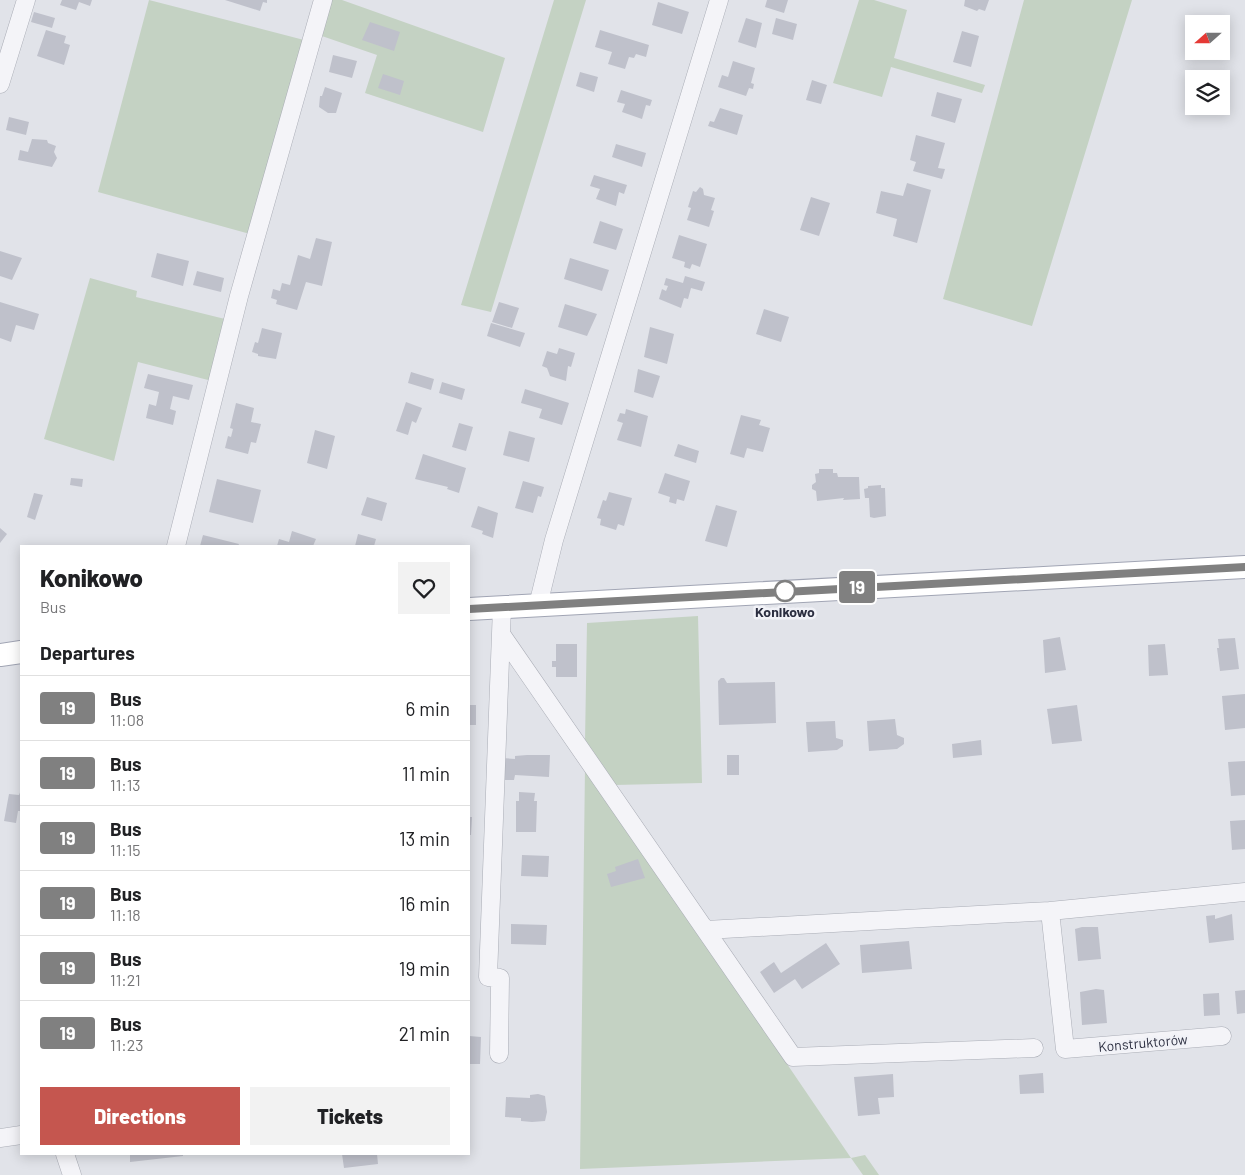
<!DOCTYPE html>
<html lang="en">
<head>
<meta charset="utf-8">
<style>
  :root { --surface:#fff; --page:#f2f2f2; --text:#202124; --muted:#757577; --line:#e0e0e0; --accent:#c5564f }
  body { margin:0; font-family:Barlow,sans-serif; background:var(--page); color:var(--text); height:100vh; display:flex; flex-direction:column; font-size:19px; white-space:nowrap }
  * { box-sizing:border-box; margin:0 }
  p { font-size:16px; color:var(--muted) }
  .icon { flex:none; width:28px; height:28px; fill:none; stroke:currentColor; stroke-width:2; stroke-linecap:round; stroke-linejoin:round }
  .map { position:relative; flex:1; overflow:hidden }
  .drawer { position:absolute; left:20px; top:545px; width:450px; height:610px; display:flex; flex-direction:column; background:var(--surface); border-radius:0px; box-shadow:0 2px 12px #0003 }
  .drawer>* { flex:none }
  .badge { padding:0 10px; border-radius:4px; font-size:18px; line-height:32px }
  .needle { width:32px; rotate:249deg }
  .controls { position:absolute; left:1185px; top:15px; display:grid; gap:10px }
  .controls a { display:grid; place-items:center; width:45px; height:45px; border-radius:0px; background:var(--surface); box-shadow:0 2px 12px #0003; font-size:25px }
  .map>.badge { position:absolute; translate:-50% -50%; box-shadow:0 0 0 2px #fff }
  h2 { padding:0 20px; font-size:19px; line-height:45px }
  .round { display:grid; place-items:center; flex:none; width:52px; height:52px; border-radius:0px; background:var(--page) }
  .overview { display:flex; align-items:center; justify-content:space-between; height:85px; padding:0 20px }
  h1 { font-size:24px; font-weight:800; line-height:38px }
  .primary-button { display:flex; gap:10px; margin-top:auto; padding:10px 20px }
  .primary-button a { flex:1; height:58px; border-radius:0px; background:var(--accent); color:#fff; font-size:20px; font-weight:800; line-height:58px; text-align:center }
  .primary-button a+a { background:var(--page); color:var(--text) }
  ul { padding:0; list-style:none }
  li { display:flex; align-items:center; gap:15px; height:65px; padding:0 20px; border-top:1px solid var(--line) }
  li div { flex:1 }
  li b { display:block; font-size:19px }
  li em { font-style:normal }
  li .badge { min-width:55px; font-weight:700; text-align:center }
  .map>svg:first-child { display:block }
  .green { fill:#c4d2c3 }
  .building { fill:#bfc1cb }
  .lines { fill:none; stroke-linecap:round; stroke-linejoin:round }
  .minor-casing { stroke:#aaadb6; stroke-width:19 }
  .major-casing { stroke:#a1a5b4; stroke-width:24 }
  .minor { stroke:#f4f4f8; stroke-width:18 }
  .major { stroke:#fff; stroke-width:22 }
  .line-casing { stroke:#fff; stroke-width:11 }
  .line { stroke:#808080; stroke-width:8 }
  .stop-dot { fill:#fff; stroke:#808080; stroke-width:2.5 }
  .labels { text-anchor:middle; stroke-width:5; stroke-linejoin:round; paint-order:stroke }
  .stop-label { font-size:14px; font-weight:bold; fill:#2b2e40; stroke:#f1f2f7 }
  .street-label { font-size:14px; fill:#2b2e40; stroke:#f1f2f7 }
</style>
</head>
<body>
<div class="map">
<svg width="1245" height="1175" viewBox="0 0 1245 1175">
  <rect width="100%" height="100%" fill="#e1e3e9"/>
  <!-- green -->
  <path class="green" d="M149,0L304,40L250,234L98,192Z
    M329,0H342L505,58L483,132L365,93L377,55L319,35Z
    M554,0H586L491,312L461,305Z
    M859,0H874L907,10L894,58L985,85L982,93L891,67L882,97L833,83Z
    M1024,0H1132L1032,326L943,299Z
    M90,278L137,291L136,297L229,320L212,381L138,362L114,461L44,439Z
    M698,616L702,783L614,785L585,742L587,623Z
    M585,767L851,1158L865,1155L879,1175H863L851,1158L580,1169Z"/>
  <!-- building -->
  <path class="building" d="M62,0H92L90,6L79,2L76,10L60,5Z
    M225,0H267V3L263,2L260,11Z
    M767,0H788L784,13L765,7Z
    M965,0H989L985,11L979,9L977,11L964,6Z
    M658,2L689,12L682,34L652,25Z
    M34,12L55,18L52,28L31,22Z
    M746,18L762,23L756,48L738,42Z
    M776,18L797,24L793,40L772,34Z
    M370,22L400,32L394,51L362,40Z
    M46,30L66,36L64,43L70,45L64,65L37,56Z
    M600,30L649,45L646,57L636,54L634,58L629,57L625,69L608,64L612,52L595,47Z
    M962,31L979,36L971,67L953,62Z
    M333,55L357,61L352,78L329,72Z
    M733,61L755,68L751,83L754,84L753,89L749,88L746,96L718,87L722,75L728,77Z
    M580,72L598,77L594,92L576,86Z
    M383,74L404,81L400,95L378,88Z
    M812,80L827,85L821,104L806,100Z
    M325,87L342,93L336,113H328L319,107L320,96H322Z
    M621,90L652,100L650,106L646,105L642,119L622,112L625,104L617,102Z
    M937,92L962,99L955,123L931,116Z
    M720,108L743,115L737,135L708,126L710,121L714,122Z
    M9,117L29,122L26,135L6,130Z
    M916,135L945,143L938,168L945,169L942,179L913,171L916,162L910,160Z
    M32,139L47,140L48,143L56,146L54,152L57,158L52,167L18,160L20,150L28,152Z
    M616,144L646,153L642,167L612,157Z
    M594,175L627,185L624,194L619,192L616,206L596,199L600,189L590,186Z
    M907,183L931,190L917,243L893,236L897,219L876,213L881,191L903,196Z
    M700,187L703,189L704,195L715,198L711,210L714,211L709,227L687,220L691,208L688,207L693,191L696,192Z
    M811,197L830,203L819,236L800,230Z
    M600,221L623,229L616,250L593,243Z
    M679,235L707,244L700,267L692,264L690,269L684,267L685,262L672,258Z
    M316,238L332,242L322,286L306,282L297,310L276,304L277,300L271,298L273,289L280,291L282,283L290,285L298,255L310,259Z
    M0,251L22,258L12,280L0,276Z
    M157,253L189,261L183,286L151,277Z
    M570,258L609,270L602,291L564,279Z
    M197,271L224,278L221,292L193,285Z
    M685,276L705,282L702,291L691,288L688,299L684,298L681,308L659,299L662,289L666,291L668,286L664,285L666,278L683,283Z
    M0,302L39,314L34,330L16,325L11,342L0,338Z
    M499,302L519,308L512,328L492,322Z
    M565,304L597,314L587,336L558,327Z
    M764,309L789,317L781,342L756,334Z
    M491,323L525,333L520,347L487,336Z
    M650,327L674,334L667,364L644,357Z
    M262,328L282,333L276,359L258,356V354L252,352L255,342L258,343Z
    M559,348L575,353L571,367L568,366L566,381L550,376L547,368L542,366L547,351L557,354Z
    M638,369L660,376L653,398L634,392Z
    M411,372L434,379L431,390L408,383Z
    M148,374L193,385L189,400L173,396L170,409L176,411L173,425L146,418L149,404L156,406L159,392L144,388Z
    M442,382L465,389L462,400L439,393Z
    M525,389L569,403L562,425L539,418L542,409L521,403Z
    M406,402L422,408L416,423L412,421L408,435L396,431Z
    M236,403L254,408L251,422L261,424L256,443L251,442L248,454L225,448L228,436L231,437L233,429L230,428Z
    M626,409L648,416L641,447L617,440L623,423L617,421L620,413L625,414Z
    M741,415L761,420L759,425L770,428L763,452L747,448L744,458L730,454Z
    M459,423L473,427L466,451L452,447Z
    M315,430L335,436L327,469L307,463Z
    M509,431L535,438L529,462L503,455Z
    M678,444L699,451L696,463L674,456Z
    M423,454L466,468L459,493L447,489L448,487L415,479Z
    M819,469H833V473H837L838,477H859L860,499L843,500L844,498L817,501L816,491L812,489V485L816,482L815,474L819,473Z
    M665,473L690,481L684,501L677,499L676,504L669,502L670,497L658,493Z
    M71,478L83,479L82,487L70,485Z
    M217,479L261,490L253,523L209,512Z
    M523,481L544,487L541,497L538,496L533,513L515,508Z
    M881,485V488H885L886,516L874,518L870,517L869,498H865L864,489L868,488V486Z
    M609,492L632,498L624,526L618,524L616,530L600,525L601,519L597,518L603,500L606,501Z
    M34,493L43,495L35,520L27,517Z
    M367,497L387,503L382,521L361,515Z
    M716,505L737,511L727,547L705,541Z
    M478,506L498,513L493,538L482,534L483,531L471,527Z
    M0,528L7,534L0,543Z
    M292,531L316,539L313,546H277L279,539L289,542Z
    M358,534L376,539L374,546H355Z
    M203,535L239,544L238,546H200Z
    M1060,637L1066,670L1045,673L1043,640Z
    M1235,638L1239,669L1220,671L1217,648H1219L1218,639Z
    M556,644H577V677H556V667H552V661H556Z
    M1165,644L1168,675L1149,676L1148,645Z
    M721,678H724L727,683L775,682L776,723L719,725L718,681Z
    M1245,694V728L1225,730L1222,696Z
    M469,705H476V725H469Z
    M1077,705L1082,741L1052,744L1047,709Z
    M895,719L897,735L904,738V744L897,749L869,751L867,721Z
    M835,721L836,738L843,740V746L837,750L808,752L806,722Z
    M981,740L982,755L953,758L952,744Z
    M527,755H550L549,777L515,775L514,780H501L502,758L515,759V756Z
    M727,755H739V775H727Z
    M1245,761V795L1231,796L1228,762Z
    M21,790V811H18L16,823L4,821L9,794L19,795Z
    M519,792L535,793L534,801H537L536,832H516V801H519Z
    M469,817H472L471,835H469Z
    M1245,820V849L1232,850L1230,821Z
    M522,855L549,856L548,877L521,876Z
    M638,859L645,878L611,887L607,874L616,871L615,867Z
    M1232,914L1234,940L1209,943L1206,916L1215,915V919Z
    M511,924L547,925L546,945L511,944Z
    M1082,927H1098L1101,959L1078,961L1075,929Z
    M909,941L912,969L862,973L860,945Z
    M826,943L840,964L802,989L795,979L774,993L760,972L774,962L781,973Z
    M1096,989L1104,990L1107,1023L1082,1025L1080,992Z
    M1245,990V1013L1237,1014L1235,991Z
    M1219,993L1220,1015L1204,1016L1203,994Z
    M469,1036L481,1037L480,1064H469Z
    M1043,1073L1044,1093L1020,1094L1019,1075Z
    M893,1074L894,1097L878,1098L880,1114L858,1116L854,1077Z
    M538,1094L545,1096L547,1112L545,1121L532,1122L521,1121V1118L505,1117L506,1097L530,1098V1095Z
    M130,1154H183V1156L130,1162Z
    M342,1154H377L378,1164L344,1168Z"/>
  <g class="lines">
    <!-- minor casing -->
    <g class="minor-casing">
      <path id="minor" d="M0,84L26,0
        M176,546L239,296L323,0
        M541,605L540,597L554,540L719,0
        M501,634L793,1057L1034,1048
        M1050,911L1065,1049L1222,1036
        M706,930L1050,911L1245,892
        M499,1054L500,978L488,977L502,607
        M0,1138L21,1135
        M65,1154L72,1175"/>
    </g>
    <!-- major casing -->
    <g class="major-casing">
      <path id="major" d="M469,609L1245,567
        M0,655L21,652"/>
    </g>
    <!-- minor -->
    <use href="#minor" class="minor"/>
    <!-- major -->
    <use href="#major" class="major"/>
  </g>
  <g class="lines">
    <!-- line casing -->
    <g class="line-casing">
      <path id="line" d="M469,609L1245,567"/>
    </g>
    <!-- line -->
    <use href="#line" class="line"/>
  </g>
  <!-- markers -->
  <circle class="stop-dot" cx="785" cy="591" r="10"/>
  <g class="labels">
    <!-- stop labels -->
    <g class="stop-label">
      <text x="785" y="617">Konikowo</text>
    </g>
    <!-- street labels -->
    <g class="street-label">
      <text transform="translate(1143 1043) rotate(-5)" y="5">Konstruktorów</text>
    </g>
  </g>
</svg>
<div class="controls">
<a><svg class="needle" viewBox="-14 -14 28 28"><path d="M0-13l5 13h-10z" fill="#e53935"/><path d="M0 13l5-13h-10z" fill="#757577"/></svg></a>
<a><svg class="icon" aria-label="layers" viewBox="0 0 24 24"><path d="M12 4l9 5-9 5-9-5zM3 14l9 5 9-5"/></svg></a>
</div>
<b class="badge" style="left:857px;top:587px;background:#808080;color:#fff">19</b>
<section class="drawer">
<div class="overview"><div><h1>Konikowo</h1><p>Bus</p></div><a class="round"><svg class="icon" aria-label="heart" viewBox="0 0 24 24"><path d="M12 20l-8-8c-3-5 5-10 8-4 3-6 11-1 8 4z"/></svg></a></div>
<h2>Departures</h2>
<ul>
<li><span class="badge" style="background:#808080;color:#fff">19</span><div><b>Bus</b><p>11:08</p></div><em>6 min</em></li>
<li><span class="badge" style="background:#808080;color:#fff">19</span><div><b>Bus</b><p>11:13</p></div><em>11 min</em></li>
<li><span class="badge" style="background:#808080;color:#fff">19</span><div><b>Bus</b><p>11:15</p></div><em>13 min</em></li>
<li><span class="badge" style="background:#808080;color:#fff">19</span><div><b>Bus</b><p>11:18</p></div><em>16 min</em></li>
<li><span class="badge" style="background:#808080;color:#fff">19</span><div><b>Bus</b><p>11:21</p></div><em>19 min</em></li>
<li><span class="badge" style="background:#808080;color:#fff">19</span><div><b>Bus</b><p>11:23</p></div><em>21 min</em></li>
</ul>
<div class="primary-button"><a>Directions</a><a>Tickets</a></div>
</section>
</div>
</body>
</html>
